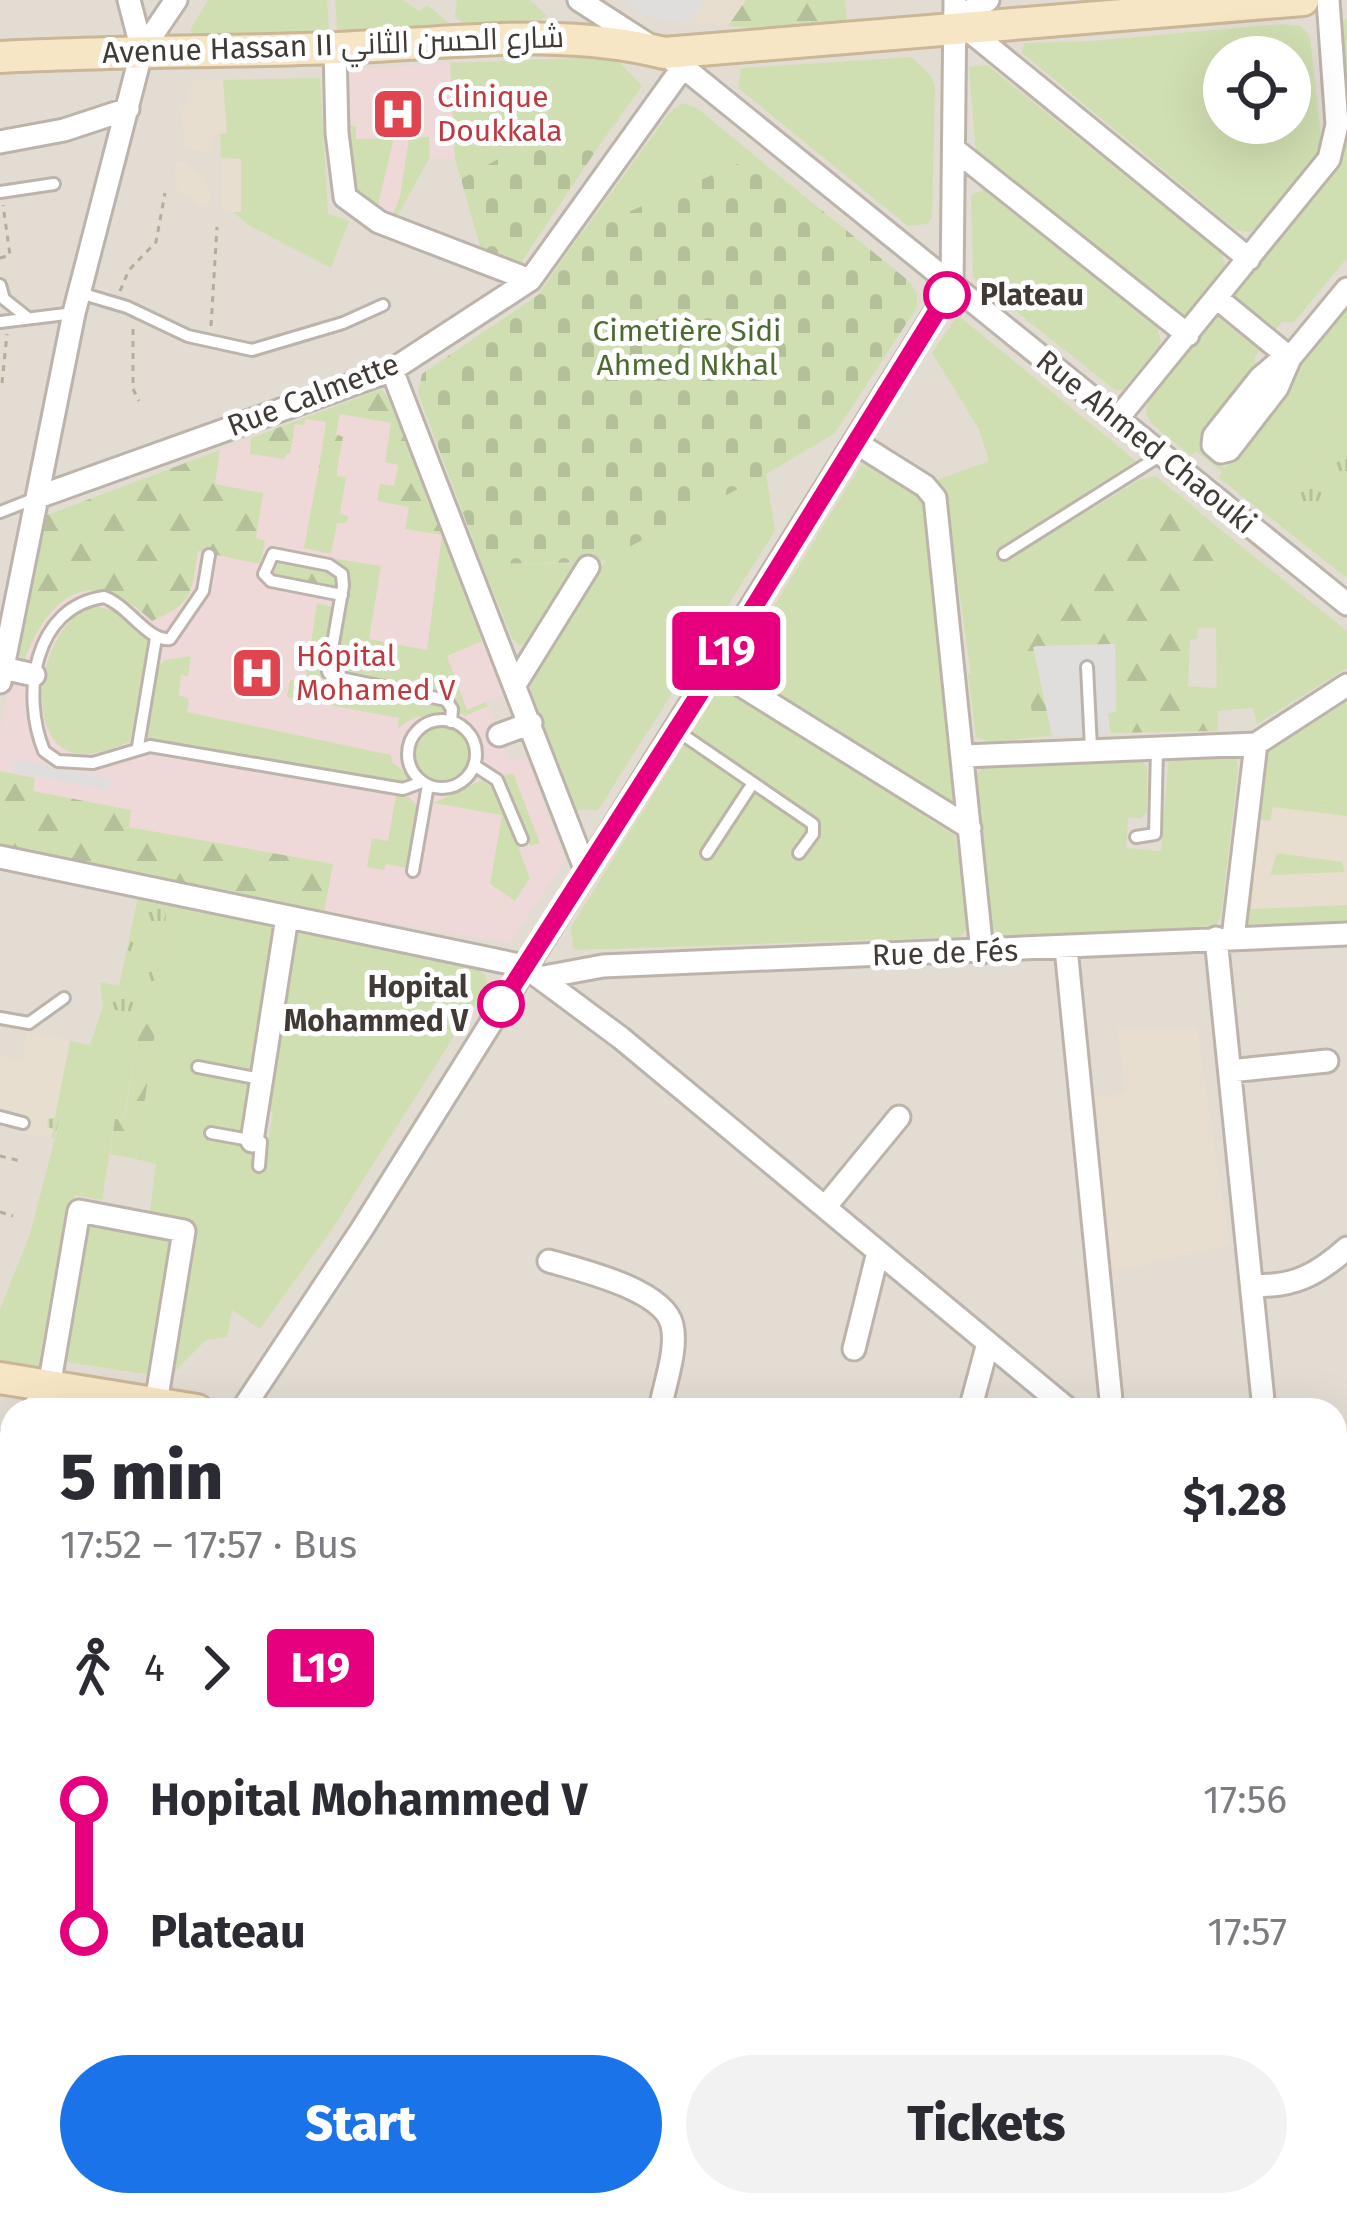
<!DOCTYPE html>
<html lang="en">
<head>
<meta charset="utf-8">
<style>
  :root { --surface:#fff; --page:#f2f2f3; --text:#2b2b33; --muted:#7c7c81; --accent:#1a73e8 }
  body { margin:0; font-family:"Fira Sans",Cairo,sans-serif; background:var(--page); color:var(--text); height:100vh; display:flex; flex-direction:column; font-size:45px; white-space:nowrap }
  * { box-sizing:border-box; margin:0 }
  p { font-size:39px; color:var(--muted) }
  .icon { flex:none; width:66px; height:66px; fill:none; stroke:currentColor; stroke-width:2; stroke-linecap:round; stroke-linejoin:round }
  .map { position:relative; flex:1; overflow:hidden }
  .side { position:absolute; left:0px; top:1398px; width:1347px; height:819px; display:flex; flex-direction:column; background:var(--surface); border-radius:36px 36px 0 0; box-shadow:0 12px 48px #0002 }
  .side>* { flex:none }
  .badge { padding:0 24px; border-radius:9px; font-size:42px; line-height:78px }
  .fabs { position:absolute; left:1203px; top:36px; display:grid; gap:24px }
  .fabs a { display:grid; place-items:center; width:108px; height:108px; border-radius:50%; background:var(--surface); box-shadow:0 12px 48px #0002; font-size:60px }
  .map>.badge { position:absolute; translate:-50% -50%; box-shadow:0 0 0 6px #fff }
  .legs { display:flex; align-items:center; gap:18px; height:132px; padding:0 60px; font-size:39px }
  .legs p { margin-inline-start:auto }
  .summary { display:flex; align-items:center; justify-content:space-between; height:204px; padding:0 60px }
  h1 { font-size:66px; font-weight:800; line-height:90px }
  .primary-button { display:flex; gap:24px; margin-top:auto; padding:24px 60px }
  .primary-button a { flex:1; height:138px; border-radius:72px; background:var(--accent); color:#fff; font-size:48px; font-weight:800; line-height:138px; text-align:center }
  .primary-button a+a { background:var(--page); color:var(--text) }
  ul { padding:0 60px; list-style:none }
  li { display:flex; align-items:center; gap:42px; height:132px; font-size:45px }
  li i { display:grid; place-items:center; width:18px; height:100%; margin:0 15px; background:currentColor }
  li i::after { content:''; width:30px; height:30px; margin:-15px; border:9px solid; border-radius:50%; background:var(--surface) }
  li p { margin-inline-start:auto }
  li:first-child i { background:linear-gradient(#0000 50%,currentColor 0) }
  li:last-child i { background:linear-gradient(currentColor 50%,#0000 0) }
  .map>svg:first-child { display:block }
  .residential { fill:#e3dcd2; fill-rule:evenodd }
  .commercial { fill:#efdfd1 }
  .education { fill:#e7decf }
  .medical { fill:#efd9d8 }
  .green { fill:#d0dfb1; fill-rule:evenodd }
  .forest { fill:url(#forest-firs) }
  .cemetery { fill:url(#cemetery-stones) }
  .park { fill:url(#park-tufts) }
  .parking { fill:#e0dedc }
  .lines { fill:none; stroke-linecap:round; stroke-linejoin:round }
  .lane-casing { stroke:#bcb4ab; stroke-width:16 }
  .street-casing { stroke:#bcb4ab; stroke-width:27 }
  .secondary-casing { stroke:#cab798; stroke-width:36 }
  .path { stroke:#b9ab9b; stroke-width:3; stroke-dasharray:6 6; stroke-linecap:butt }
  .lane { stroke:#fff; stroke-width:10 }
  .street { stroke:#fff; stroke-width:21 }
  .secondary { stroke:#f7e6c6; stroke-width:30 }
  .line-1-casing { stroke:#fff; stroke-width:27 }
  .line-1 { stroke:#e6007e; stroke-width:18 }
  .stop-1-dot { fill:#fff; stroke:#e6007e; stroke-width:6 }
  .labels { text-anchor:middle; stroke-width:10; stroke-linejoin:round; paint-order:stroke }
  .street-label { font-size:30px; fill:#413a35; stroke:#fff }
  .health-label { font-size:30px; fill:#be3a42; stroke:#fff; text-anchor:start }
  .stop-label { font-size:30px; font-weight:bold; fill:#413a35; stroke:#fff; text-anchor:start }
  .park-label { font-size:30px; fill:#4d6a30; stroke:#fff }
</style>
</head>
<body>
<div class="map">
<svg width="1347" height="2216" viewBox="0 0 1347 2216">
  <defs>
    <pattern id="forest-firs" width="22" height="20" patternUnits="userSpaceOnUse" patternTransform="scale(3)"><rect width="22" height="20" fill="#d0dfb1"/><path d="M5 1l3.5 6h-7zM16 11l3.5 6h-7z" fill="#b4c099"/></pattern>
    <pattern id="cemetery-stones" width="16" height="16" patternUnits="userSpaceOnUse" patternTransform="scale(3)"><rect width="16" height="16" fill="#d0dfb1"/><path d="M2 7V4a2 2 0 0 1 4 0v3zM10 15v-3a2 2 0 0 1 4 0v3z" fill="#b4c099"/></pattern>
    <pattern id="park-tufts" width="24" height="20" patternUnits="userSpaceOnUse" patternTransform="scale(3)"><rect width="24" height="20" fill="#d0dfb1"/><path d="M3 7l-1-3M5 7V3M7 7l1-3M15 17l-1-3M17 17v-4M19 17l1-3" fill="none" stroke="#b4c099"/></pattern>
  </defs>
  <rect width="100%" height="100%" fill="#efebe4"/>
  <!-- residential -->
  <path class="residential" d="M0,0H1347V2216H0ZM1224,57H1290V123H1224ZM12,1410H1335V2205H12Z"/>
  <!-- commercial -->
  <path class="commercial" d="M342,2205H580L588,2216H353Z"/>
  <!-- education -->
  <path class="education" d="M624,0H746L728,26L651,18Z
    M223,80L227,134L212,135V152L185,149L180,104L189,103L188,90L193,81Z
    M221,158H241V213L222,211Z
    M175,162H185L203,175L211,195L206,209L180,192L175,182Z
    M1256,801L1347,807V921L1244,925Z
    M1117,1027H1197L1229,1245L1115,1271L1082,1098L1126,1093Z
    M27,1031L70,1041L55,1119H48L47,1127L54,1128L51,1138L25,1134L28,1116L2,1110L0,1116V1056L22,1061Z
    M1347,2095V2216L1335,2181V2097Z"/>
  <!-- medical -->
  <path class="medical" d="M450,63L455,159L430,158L395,221L353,198L342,70Z
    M381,389L390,399L503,696L487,702L509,762L526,757L565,860L510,943L234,897L0,851V729L10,687L18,681L22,664L19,655L47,515Z"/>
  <!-- green -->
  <path class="green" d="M208,0H327L329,29L321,34L198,38L190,30Z
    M335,0H402L419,11L427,5L450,24L342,32L337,28Z
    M457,0H530L547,16L539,20L464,24L455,17Z
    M1347,18V258L1294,322H1282L1276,329L1234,295L1341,162L1344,151L1334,29Z
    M1280,24L1301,26L1310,37L1322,146L1264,224L1249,232L1236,230L1022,53L1024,43L1092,41ZM1224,57H1290V123H1224Z
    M606,57L619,62L642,86L599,146L528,143L461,179L455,159L450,63Z
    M911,57L931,76L935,86L932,218L927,224L908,226L738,88L741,68Z
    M987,65L1221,253L1225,264L1222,270L1184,316L976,155L969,67Z
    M342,70H347L348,126H356V139L394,138L376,213L348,192Z
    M320,78L328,213L349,221L331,268L250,226L233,212H241V159L221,158L220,134L227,133L223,80Z
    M682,103L697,108L755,156L582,233L669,113Z
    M429,137L430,157L395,221L391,219L400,196L409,138Z
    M984,190L1157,327L1161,343L1123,390H1115L973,277L971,195Z
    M1347,301V415L1282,496L1334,483L1347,494V578L1219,478L1222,472L1196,451L1191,456L1151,423L1146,414L1148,402L1217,316L1259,351L1254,358L1258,370L1199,447L1225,468L1279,399L1294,365Z
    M960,317L1136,461L1004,545L1005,561L1139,480L1155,476L1180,496L1158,524L1014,622L1037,737L991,742L976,737L968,674L971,673L944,489L935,481L989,461L979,429L932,353L955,319Z
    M862,463H868L921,496L923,502L956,802L947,804L742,674L737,666Z
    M319,467L337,470V476L346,477L340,514L348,516L347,523H337L331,554L304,548Z
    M766,474L775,531L598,810H577L531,691V677L607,558Z
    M442,535L482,641L447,656L467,710L486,702L488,706L465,716L458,713L455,704L337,674L335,670C336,635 368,581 331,558L381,566L369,639L427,650Z
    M1242,547L1347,631V668L1257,724L1253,708L1217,711L1216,628L1150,629L1185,603Z
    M580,563L531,643L519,645L512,638L482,564Z
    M317,603L333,607L321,676L324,682L444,704L448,705L446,716L415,717L397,729L399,718L287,697L290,680L305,682Z
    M94,606L120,612L148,641L130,742C116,747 100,754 84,754C18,754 37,621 94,606Z
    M191,656L188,676L181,675L179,695L189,699L187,712L391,755L392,762L415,780L402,786L147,741L158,665L165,660Z
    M725,690L732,691L955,836L969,926L960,937L576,950L573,947L571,927L715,695Z
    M1347,694V807L1256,801L1260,754Z
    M412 754a30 30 0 1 1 60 0a30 30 0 1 1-60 0Z
    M1230,755L1236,758L1238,769L1221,917L1215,926L1005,937L987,924L974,779L984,764L1140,757L1147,768V812L1141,818H1128L1126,848L1161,851L1169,756Z
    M513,773L540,843L530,846L503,776Z
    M482,780L497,790L530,878L515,901L490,884L502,815L433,803Z
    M396,795L409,797L418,807L406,868L386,864L384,870L367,867L372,838L388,841Z
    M1277,853L1342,862L1345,872L1270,875Z
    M1254,879L1251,909L1347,905V921L1244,925L1245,880Z
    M167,903L281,925L256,1076L250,1079L241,1131L211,1125L208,1138L259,1149L263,1169L273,1113L261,1110L290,927L475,967L485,975L487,984L332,1229L260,1329L232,1310L227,1337L206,1340L173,1373L167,1372L194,1222L150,1211L156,1164L136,1159L156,1027L142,1018L123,1120L115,1119L102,1200L75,1195L46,1369L0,1361V1309L30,1234L64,1104L69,1105L103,1007L141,1017L162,958Z
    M83,1220L173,1238L152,1375L61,1361Z"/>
  <!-- forest -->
  <path class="forest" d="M746,0H845L847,21L769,29L728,26Z
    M381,389L390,399L442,535L405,529L409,507L377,501L380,484L394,486L398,465L385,462L391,423L340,414L336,434L343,437L337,470L319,467L326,422L306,419L304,425L295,424L290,454H286L285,459L250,454L251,438Z
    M220,450L215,484L263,493L256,538L265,541L260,564L198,551C191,594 194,603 152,621C90,562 48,595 23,664L19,655L47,515Z
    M1180,496L1242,547L1185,603L1152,628H1197L1198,639L1190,640L1188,686L1217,688L1218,731L1110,733L1108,712L1116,711L1115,644L1035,646L1052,736L1037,737L1014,622L1157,524Z
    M272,559L331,567L340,574L337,590L270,576Z
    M0,771L35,778L33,791L131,810L129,827L333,864L324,913L0,851Z
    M1256,801L1347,807V816L1273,807L1270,821L1257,819Z
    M142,1017L156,1026L136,1159L110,1154L115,1119H124Z"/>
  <!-- cemetery -->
  <path class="cemetery" d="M528,143L599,146L518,267L482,254L461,179Z
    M755,156L910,282L917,294V307L835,433L766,474L601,562L482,564L418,393L422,374L538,295L581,233Z
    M1335,1631L1347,1633V2053L1339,2055L1335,2021Z"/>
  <!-- park -->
  <path class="park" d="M1347,415V494L1333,483L1306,516L1282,496Z
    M138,897L167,903L162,958L142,1017L103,1007L100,982L119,986Z
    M70,1041L90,1045L69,1105H64L54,1138H51L54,1129L47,1127L48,1118H55Z"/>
  <!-- parking -->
  <path class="parking" d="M624,0H703L690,22L651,18Z
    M1115,644L1116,712L1108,713L1110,733L1052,736L1033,647Z
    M15,759L110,778L108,790L12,772Z"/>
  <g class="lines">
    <!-- lane casing -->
    <g class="lane-casing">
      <path id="lane" d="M0,192L54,184
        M0,285L4,299L28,318
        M80,293L127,307L188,336L252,350L343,323L383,305
        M0,322L74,313
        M0,512L36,498
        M1004,554L1161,455
        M209,555L203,591L170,639C148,642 129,606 104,597C33,607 21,695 44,751L58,761L93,763L150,746L403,789L422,782
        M342,595L271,581L264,574L273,554L329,565L342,574L343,586L328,672L331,676L446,700L452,709L451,722
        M1087,667L1091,748
        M408 754a34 34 0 1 1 68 0a34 34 0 1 1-68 0Z
        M676,730L813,824V834L799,853
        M138,746L156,638
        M474,765L497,780L522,839
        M1136,837L1155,834L1157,749
        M707,853L753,783
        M413,871L428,785
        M0,1018L29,1023L64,998
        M198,1067L261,1079
        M0,1117L23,1123
        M211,1133L261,1142L259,1166"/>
    </g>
    <!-- street casing -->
    <g class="street-casing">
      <path id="street" d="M129,0L142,50
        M579,0L683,67L1347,604
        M955,20L988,0
        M966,28L1249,259
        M335,49L337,133L345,197L379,222L530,280
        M0,142L64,130L128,109
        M954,149L1188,335
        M952,286L955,0
        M1218,299L1290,358
        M1287,355L1260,378L1214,436L1213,445L1221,452L1229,450L1277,388L1290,358L1347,289
        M392,370L586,871
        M1118,418L1329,159L1337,125L1328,0
        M855,442L925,486L935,498L982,952
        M38,497L392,370L530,280L683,67
        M3,668L34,675
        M715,669L970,828
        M0,682L74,313L142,50L176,0
        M516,683L588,567
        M499,735L531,723
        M965,756L1256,744L1347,685
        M0,857L524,966L621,1038L1069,1410
        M1216,938L1264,1410
        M1233,938L1256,744
        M1066,948L1112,1410
        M544,977L603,966L1347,934
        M1230,1071L1327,1061
        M252,1141L287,917
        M826,1206L899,1117
        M549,1261C581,1270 664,1290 672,1325C678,1350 664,1385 660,1410
        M1253,1285C1293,1288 1318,1274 1347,1248
        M854,1349L878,1252
        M32,1410L49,1387L79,1211L184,1231L156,1403
        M242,1410L362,1229L952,286
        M970,1410L988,1343
        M0,1451L12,1436
        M0,1473L12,1483
        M0,1597L12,1582
        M0,1669L12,1679
        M0,1803L12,1782
        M0,1951L9,1966L0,1991
        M1335,2078L1347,2076
        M0,2099L12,2115
        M0,2152L12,2137
        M1335,2153L1343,2216
        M171,2205L182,2216
        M333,2205L344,2216
        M596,2205L604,2216
        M816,2205L829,2216
        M1139,2205L1141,2216
        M1236,2205L1237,2216
        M74,2216L86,2205
        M992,2216L1016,2205"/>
    </g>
    <!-- secondary casing -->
    <g class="secondary-casing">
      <path id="secondary" d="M0,57C113,51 225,52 337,48C447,44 557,26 664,53L1303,0
        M0,1378L197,1410
        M1344,1516L1347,1524
        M1335,1581L1347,1582
        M856,2216L863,2205"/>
    </g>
    <!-- path -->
    <path class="path" d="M0,258L10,255L3,205
      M120,291L129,270L156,242L165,193
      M211,326L217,227
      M133,329V389L139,401
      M2,383L7,334
      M0,1156L21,1161
      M0,1212L13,1216"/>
    <!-- lane -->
    <use href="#lane" class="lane"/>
    <!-- street -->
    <use href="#street" class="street"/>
    <!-- secondary -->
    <use href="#secondary" class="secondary"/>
  </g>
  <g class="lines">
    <!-- line-1 casing -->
    <g class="line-1-casing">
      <path id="line-1" d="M501,1004L716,668L947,295"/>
    </g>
    <!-- line-1 -->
    <use href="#line-1" class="line-1"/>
  </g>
  <!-- icons -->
  <defs>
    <g id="hospital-square" transform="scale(2.7)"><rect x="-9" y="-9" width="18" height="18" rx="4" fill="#e0444e" stroke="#fff"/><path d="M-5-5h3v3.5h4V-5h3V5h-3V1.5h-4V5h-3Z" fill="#fff"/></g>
  </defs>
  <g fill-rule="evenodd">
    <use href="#hospital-square" x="398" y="114"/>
    <use href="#hospital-square" x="257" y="673"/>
  </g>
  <!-- markers -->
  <g class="stop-1-dot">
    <circle cx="947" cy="295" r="21"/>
    <circle cx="501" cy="1004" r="21"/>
  </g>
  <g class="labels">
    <!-- street labels -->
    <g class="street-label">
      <text transform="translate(333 45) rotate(-2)" y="10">Avenue Hassan II شارع الحسن الثاني</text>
      <text transform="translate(313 395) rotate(-21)" y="10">Rue Calmette</text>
      <text transform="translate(1146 442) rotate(39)" y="10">Rue Ahmed Chaouki</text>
      <text transform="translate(945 953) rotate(-2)" y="10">Rue de Fés</text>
    </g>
    <!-- health labels -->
    <g class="health-label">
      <text x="437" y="107">Clinique<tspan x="437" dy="34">Doukkala</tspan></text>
      <text x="296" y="666">Hôpital<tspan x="296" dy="34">Mohamed V</tspan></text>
    </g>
    <!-- stop labels -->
    <g class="stop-label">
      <text x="980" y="305">Plateau</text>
      <text x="468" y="997" text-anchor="end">Hopital<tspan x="468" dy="34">Mohammed V</tspan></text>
    </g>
    <!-- park labels -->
    <g class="park-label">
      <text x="687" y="341">Cimetière Sidi<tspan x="687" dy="34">Ahmed Nkhal</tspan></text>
    </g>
  </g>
</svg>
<div class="fabs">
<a><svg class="icon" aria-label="locate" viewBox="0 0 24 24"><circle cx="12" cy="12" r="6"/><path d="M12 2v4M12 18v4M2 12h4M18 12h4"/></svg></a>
</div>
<b class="badge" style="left:726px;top:651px;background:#e6007e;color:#fff">L19</b>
<section class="side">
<div class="summary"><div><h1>5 min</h1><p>17:52 – 17:57 · Bus</p></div><b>$1.28</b></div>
<div class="legs"><svg class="icon" aria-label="walk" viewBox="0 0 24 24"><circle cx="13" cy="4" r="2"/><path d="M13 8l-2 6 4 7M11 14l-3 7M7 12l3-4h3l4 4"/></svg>4<svg class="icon" aria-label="forward" viewBox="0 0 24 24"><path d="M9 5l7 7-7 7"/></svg><b class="badge" style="background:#e6007e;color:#fff">L19</b></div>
<ul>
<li><i style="color:#e6007e"></i><b>Hopital Mohammed V</b><p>17:56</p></li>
<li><i style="color:#e6007e"></i><b>Plateau</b><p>17:57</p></li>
</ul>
<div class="primary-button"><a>Start</a><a>Tickets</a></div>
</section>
</div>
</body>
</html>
